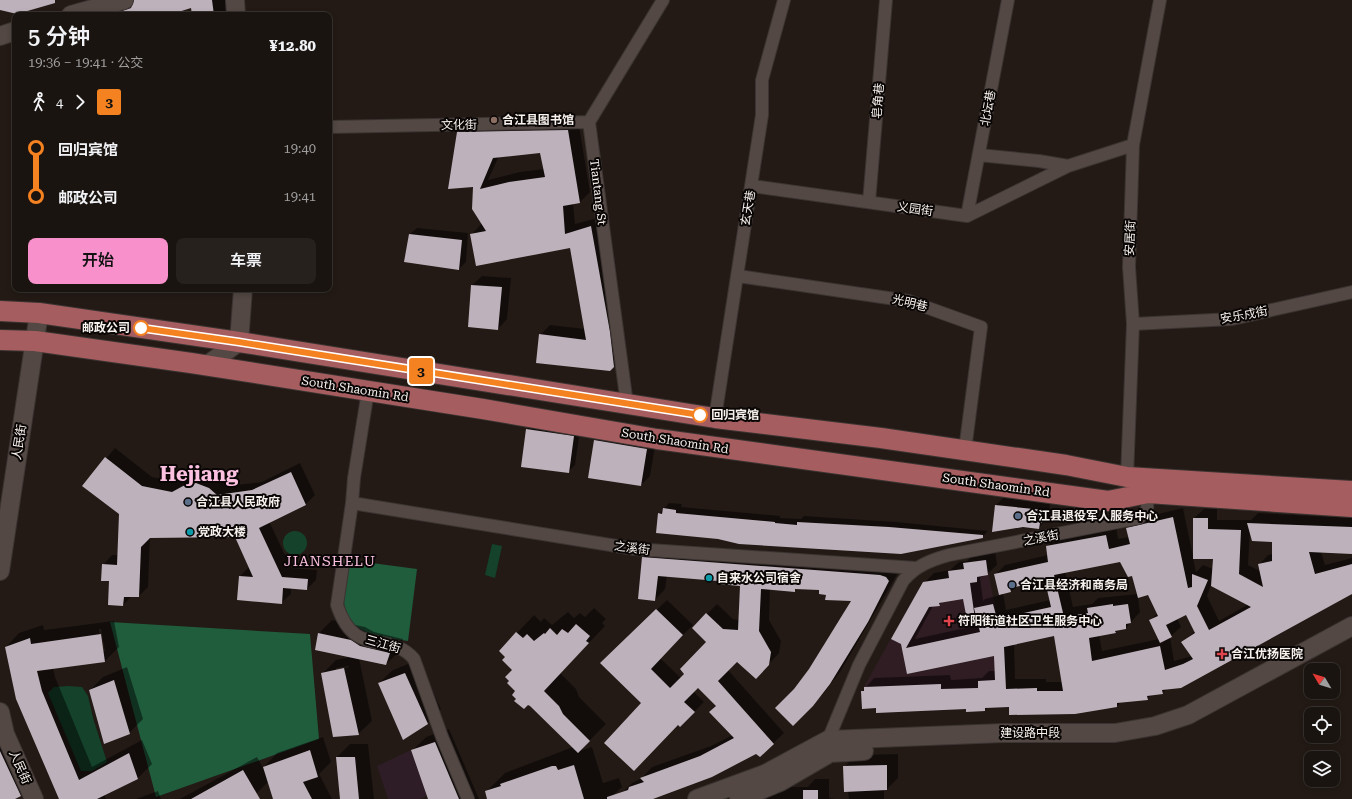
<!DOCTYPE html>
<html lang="zh">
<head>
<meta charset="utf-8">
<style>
  :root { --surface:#1a1410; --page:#27211e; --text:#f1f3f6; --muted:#9f9e9f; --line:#383330; --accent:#f890cc }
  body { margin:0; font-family:"Roboto Serif","Noto Sans SC",serif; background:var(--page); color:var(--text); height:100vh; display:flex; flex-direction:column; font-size:15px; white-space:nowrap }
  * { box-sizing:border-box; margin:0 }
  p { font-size:13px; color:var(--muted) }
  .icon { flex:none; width:22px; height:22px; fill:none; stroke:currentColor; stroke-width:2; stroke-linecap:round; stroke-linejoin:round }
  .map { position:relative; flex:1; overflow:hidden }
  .side { position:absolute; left:12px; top:12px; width:320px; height:280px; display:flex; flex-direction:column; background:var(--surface); border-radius:8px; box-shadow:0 2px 6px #0003,0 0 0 1px var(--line) }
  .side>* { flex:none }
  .badge { padding:0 8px; border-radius:3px; font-size:14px; line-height:26px }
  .needle { width:26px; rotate:308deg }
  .fabs { position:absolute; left:1304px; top:663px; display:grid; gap:8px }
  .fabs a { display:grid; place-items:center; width:36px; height:36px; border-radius:8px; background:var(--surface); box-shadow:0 2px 6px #0003,0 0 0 1px var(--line); font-size:20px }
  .map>.badge { position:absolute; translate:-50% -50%; box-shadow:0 0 0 2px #fff }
  .legs { display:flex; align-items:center; gap:6px; height:44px; padding:0 16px; font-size:13px }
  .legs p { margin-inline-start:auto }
  .head { display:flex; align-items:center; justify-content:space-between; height:68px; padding:0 16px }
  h1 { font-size:22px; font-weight:600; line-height:30px }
  .cta { display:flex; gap:8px; margin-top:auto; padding:8px 16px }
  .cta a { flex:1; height:46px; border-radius:8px; background:var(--accent); color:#111; font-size:16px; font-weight:600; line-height:46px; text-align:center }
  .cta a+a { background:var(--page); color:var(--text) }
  ul { padding:0 16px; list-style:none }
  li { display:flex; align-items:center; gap:14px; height:48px; font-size:15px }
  li i { display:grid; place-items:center; width:6px; height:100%; margin:0 5px; background:currentColor }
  li i::after { content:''; width:10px; height:10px; margin:-5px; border:3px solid; border-radius:50%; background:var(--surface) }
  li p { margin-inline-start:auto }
  li:first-child i { background:linear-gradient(#0000 50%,currentColor 0) }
  li:last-child i { background:linear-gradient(currentColor 50%,#0000 0) }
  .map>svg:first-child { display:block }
  .education { fill:#2e1d26 }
  .medical { fill:#301d23 }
  .green { fill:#14422a }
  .forest { fill:#205d3d }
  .shadow { fill:#0007; fill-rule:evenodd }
  .building { fill:#bdb2bb; fill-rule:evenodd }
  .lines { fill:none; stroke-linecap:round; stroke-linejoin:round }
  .street-casing { stroke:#3b3432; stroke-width:14 }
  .secondary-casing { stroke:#3b3432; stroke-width:20 }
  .primary-casing { stroke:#3b3432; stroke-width:22 }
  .street { stroke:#534843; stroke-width:12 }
  .secondary { stroke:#534843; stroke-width:18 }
  .primary { stroke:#a65d5f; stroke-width:20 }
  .line-1-casing { stroke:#fff; stroke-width:9 }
  .line-1 { stroke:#f58220; stroke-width:6 }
  .education-dot { fill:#8d6e63; stroke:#090605; stroke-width:1.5 }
  .stop-1-dot { fill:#fff; stroke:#f58220; stroke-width:2 }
  .service-dot { fill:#5c6f8a; stroke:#090605; stroke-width:1.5 }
  .culture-dot { fill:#0f9aa8; stroke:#090605; stroke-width:1.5 }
  .health-dot { fill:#e0444e; stroke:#090605; stroke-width:1.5 }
  .labels { text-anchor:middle; stroke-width:4; stroke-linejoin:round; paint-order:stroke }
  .street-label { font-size:12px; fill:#f8f2ee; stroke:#090605 }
  .poi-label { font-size:12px; font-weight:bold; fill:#f8f2ee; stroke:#090605; text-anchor:start }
  .stop-label { font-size:12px; font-weight:bold; fill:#f8f2ee; stroke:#090605; text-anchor:end }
  .quarter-label { font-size:14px; letter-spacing:1px; fill:#fcc0e1; stroke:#090605 }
  .town-label { font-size:20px; font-weight:bold; fill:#fcc0e1; stroke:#090605 }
</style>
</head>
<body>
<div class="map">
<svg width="1352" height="799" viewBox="0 0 1352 799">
  <rect width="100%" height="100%" fill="#231a15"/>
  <!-- education -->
  <path class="education" d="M411,750L427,796L420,799H388L377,766Z"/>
  <!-- medical -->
  <path class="medical" d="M986,560L1004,653L1006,707L985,708V711L966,712L965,709L876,713V708L864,709L862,707L861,691H864V687L919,588L933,586L949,578L948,571L963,569V563Z"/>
  <!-- green -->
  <path class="green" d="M283 543a12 12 0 1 1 24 0a12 12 0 1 1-24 0Z
    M492,544L502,546L495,578L485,575Z
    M68,686L82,687L88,696L93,718L107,762L92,771H81L48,693L54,687Z"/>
  <!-- forest -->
  <path class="forest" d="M349,560L417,569L408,641C383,637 343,634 344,600C344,587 347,573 349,560Z
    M110,622L310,634L319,739L156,797Z"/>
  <!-- shadow -->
  <path class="shadow" d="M116,0H234L235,15H193L192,7L165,15H100Z
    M578,120L590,192L580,202L573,203L575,224L601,217L620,360L610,370L540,335L550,325L585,329L571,247L472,234L482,223L474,186L457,133L468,122ZM541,152L544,169L520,172L488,180L499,156Z
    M417,228L468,233L466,262L459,269L410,234Z
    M482,276L511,278L507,319L498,329L472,285Z
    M166,289H193L184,291Z
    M534,423L580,430L575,465L568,472L527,429Z
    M604,431L656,440L650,476L641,485L595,440Z
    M115,448L152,477L182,483L193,477L206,474L218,479L227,486L262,482L300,463L315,495L306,504L269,521L291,568L317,570L316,580L307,589L291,588V594L281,603L240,576L249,567L236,536L150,537L148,587L139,596H132L123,605L103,565L112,555H118L120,514L83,486Z
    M1003,498L1050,503L1049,515L1039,528L996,505Z
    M669,503L682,504L681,507L780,516V518L801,519L804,516L896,522L988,531L982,537L901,553L659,514Z
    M1183,508L1193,556L1194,518L1204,509H1217V520H1251L1258,513L1352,518V553L1321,552L1325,565L1352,558V593L1167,689L1162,693L1152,694L1147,699L1121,702L1117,706H1010L988,707L985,710L967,708L877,707L862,692L874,678L950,675L951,680L982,678L989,671H995V654L908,673L902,644L924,583L934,573L950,570L959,562L967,561L974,554L995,551L997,565L987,574L980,578L983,601L985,599L1000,595L995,575L1005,565L1048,555L1047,547L1056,537L1116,525L1118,539L1129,537L1128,528L1137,519ZM1250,530L1274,541L1273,554L1268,555L1259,565L1260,571L1248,565ZM1193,558H1214L1213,569L1203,565L1196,572ZM1120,561L1133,575L1138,594L1098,598L1092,604L1073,607L1065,571ZM1046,580L1050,600L1006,610L1003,593L1010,592L1016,586ZM1211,585L1249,604L1219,621L1207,596ZM1148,594L1158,613L1150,620L1159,639L1102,651L1099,635L1115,633L1119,629L1126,628L1140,612L1138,597ZM964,598L974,618L977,615L979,625L915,639L933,606L939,605L943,601ZM1186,613L1195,631L1183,642L1192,656L1174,661L1170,637L1181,627L1177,618ZM1055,635L1062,682H1046V679H1015L1014,644Z
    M653,547L898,568L897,575L840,672L823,694L812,705L795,688L809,670L853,600L827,594L820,589H770L769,620L781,641L779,653L766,667L737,661L728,670L784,733L760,756L757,752L650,799H623L622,793L632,783L642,778L652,767L711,746L733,735L717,706L698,686L693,691L704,702L680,726L642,703L612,653L667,600L693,625L660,658L681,678L708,642L707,614L717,604L733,619L739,620L741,585L719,581L667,576L665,589L655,600L643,557Z
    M594,608L606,619L602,623L605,626L560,673L576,689L579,697L606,724L579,751L592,747L603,783L619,778L622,787L609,799H488L486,792L505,773L573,747L517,691L514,670L506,657L500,651L534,615L541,622L544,618L552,625L568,612L574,618L580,613L585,617Z
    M332,620L365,627L374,632L403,639L400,651L386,664L359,658L372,721L358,734L322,674L336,660L350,657L319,633ZM349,666V667L336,671V668Z
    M114,621L119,647L105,661L53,668L55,677L92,767L142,740L152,764L138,778L104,794L106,799H60L6,647L19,633L43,625L44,630ZM99,629H101L105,651H102Z
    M418,660L441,709L427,723L379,683L393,670Z
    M127,667L143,719L129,733L90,690L103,677Z
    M0,714L34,782L21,796L13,799H0Z
    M449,729L479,799H429L412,751L426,737Z
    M323,737L331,762L319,774L332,799H274L268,782L257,793L245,799H180L257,757L263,768L277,753Z
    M350,744H368L374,799H341L337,757Z
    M898,754V778L887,789H884V799H849L844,767L856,755Z
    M815,779H829V798L835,799H766L776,789L782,787H808Z
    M158,791L161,799H136Z"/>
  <!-- building -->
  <path class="building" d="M0,0H55V3L17,14L0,10Z
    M134,0H212L214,15H192L191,8L169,15H110L131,8Z
    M568,130L580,203L563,206L565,234L591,226L610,332L614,367L610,371L536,363L539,334L586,340L570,248L476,266L470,234L486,231L472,209L473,187L448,189L457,132ZM540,153L545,177L509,182L480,189L493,158Z
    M409,234L462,240L459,270L404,262Z
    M471,285L502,287L498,330L468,327Z
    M526,429L574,436L569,473L521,467Z
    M594,440L647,449L641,486L588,478Z
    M105,457L142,486L172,492L183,486L196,483L209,488L217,495L252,490L291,472L306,505L259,528L282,577L308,579L307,590L283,588L282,604L237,600L239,576L253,577L235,537L150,538L141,547L139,597H124L123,606L108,605L109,581H101L102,564L117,565L119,514L82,486Z
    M995,505L1044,510L1042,523H1040L1039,529L1023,527L992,532Z
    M663,508L676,510V513L775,522V523L797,525V522L889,527L983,535V538L901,554L739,544L718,539L656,533L658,513L662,514Z
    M1173,517L1188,588L1192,587V574L1208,580L1197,606L1209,630L1251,607L1211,586L1213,559H1193V518H1208V529L1241,530L1239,574L1263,587L1258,564L1272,561V542L1252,541L1247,523L1352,527V554L1309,552L1315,574L1352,564V594L1181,688L1162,690L1163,694L1147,696L1148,700L1117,703V707L1075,714L1009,715V707L985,708V711L966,712V709L876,713V708L862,709L861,691H864V687L941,684V689L978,688V681L995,680L994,656L907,674L901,644L891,639L923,582L949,578L948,571L964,569L963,563L986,560L988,575L977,577V582L970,583L975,619L967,620L963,599L939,603L940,606L929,607L906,648L980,632L974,608L993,604L997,619L1051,607L1045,581L1010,588L1011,592L999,595L994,574L1048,562L1046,546L1106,535L1109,549L1130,544L1126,528ZM1120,562L1128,577L1132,576L1138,598L1148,595L1158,616L1149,620L1160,643L1172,637L1166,625L1186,615L1195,633L1181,642L1193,659L1183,664L1165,670L1160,646L1092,661L1089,638L1116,633L1115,631L1126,629V624L1131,623L1128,604L1113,606V604L1087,608L1088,613L1064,617L1054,575ZM1054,636L1063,691H1037V688L1006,689L1004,647Z
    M642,557L880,575L886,577L889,581L868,622L830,684L813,706L793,726L775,708L794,689L809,669L851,601L825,600L826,595L819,594V590L795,589V592L761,589L759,631L771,652L769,665L756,679L737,662L718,681L774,744L760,757L756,754L712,777L653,799H607V797L628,790L629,787L644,782L640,778L700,756L734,738L709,712L716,706L698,688L684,702L695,712L680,727L678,725L634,771L604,743L641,703L600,663L656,609L683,635L651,669L670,688L684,674L680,669L706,642L692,628L706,613L723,629L738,630L740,586L718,584V581L658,576L655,601L638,599Z
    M576,624L590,636L586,641L589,643L544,691L559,706L563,714L590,741L578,753L530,706L528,705L524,709L514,701L516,699L512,695L515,691L507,683L509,681L505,677L512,670L502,660L505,657L499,651L516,632L523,638L527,634L534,641L544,633L545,634L550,628L557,635L562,629L568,633Z
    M318,633L351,640L360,646L390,653L386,665L315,650Z
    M101,634L105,662L37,671L42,691L79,780L129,753L138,779L97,799H59L16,699L5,647L30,638L31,644Z
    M344,668L359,735L333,737L321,673Z
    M405,673L428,724L403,740L378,683Z
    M114,680L130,734L104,744L89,690Z
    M435,742L459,799H428L411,750Z
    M310,750L318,777L303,782L312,799H273L263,767Z
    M0,751L21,796L15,799H0Z
    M336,757H355L359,799H340Z
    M574,765L584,799H487L485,791L501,786L500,784L552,766H556L558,770Z
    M887,765V790L844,792L843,766Z
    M243,770L260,799H191Z
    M803,790H818V799H803Z"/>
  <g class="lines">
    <!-- street casing -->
    <g class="street-casing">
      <path id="street" d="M329,127L589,122
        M979,155L1039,161L1068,166
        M752,186L967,216L1068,166L1133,145
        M869,202L886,0
        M967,216L1008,0
        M738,276L909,301L981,327L965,450
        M1133,324L1232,319L1352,292
        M368,391L354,478L352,503L337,605C355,660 388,629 414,659L442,737L468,799
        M627,404L589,122L663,0
        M715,418L762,115V80L784,0
        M1127,477L1133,324L1129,267L1133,145L1160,0
        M352,503L635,549L916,568
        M829,746L828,740L859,665L903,581C915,566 931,560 949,555L1139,518L1147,510L1148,493"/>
    </g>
    <!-- secondary casing -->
    <g class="secondary-casing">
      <path id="secondary" d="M235,0L236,15
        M71,15L124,0
        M0,36L15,31
        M207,365L239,342L243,289
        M0,571L39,313
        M0,712L5,734L34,799
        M697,799L765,774L828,740L1003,733H1115L1155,726L1188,715L1352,626
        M739,799L780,782L830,753L864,751"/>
    </g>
    <!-- primary casing -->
    <g class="primary-casing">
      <path id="primary" d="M0,311L39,313L239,342L715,418L881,438L1066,465L1127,477L1352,491
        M0,340L35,341L191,363L483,409L657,439L1108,501L1148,493L1352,507"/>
    </g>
    <!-- street -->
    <use href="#street" class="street"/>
    <!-- secondary -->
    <use href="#secondary" class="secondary"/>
    <!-- primary -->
    <use href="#primary" class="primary"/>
  </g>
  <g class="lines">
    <!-- line-1 casing -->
    <g class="line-1-casing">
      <path id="line-1" d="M141,328L239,342L700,415"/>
    </g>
    <!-- line-1 -->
    <use href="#line-1" class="line-1"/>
  </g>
  <!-- markers -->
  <circle class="education-dot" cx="494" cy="120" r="4"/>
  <g class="stop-1-dot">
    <circle cx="141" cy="328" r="7"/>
    <circle cx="700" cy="415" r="7"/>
  </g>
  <g class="service-dot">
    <circle cx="188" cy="502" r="4"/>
    <circle cx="1018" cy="516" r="4"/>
    <circle cx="1012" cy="585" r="4"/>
  </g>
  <g class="culture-dot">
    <circle cx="190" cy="532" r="4"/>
    <circle cx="709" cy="578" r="4"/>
  </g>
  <g class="health-dot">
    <path d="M947 615h4v4h4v4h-4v4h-4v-4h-4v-4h4z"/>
    <path d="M1220 648h4v4h4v4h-4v4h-4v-4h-4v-4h4z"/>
  </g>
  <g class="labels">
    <!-- street labels -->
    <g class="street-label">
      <text transform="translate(878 101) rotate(-85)" y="4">皂角巷</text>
      <text transform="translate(988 108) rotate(-80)" y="4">北坛巷</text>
      <text transform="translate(459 125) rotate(-1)" y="4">文化街</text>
      <text transform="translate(598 192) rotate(83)" y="4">Tiantang St</text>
      <text transform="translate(748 208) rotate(-81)" y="4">玄天巷</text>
      <text transform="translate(915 209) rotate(8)" y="4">义园街</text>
      <text transform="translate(1130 238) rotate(-88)" y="4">安居街</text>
      <text transform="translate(910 303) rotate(14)" y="4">光明巷</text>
      <text transform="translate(1244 315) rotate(-10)" y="4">安乐戍街</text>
      <text transform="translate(355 389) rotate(9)" y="4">South Shaomin Rd</text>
      <text transform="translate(675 441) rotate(9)" y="4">South Shaomin Rd</text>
      <text transform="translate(19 442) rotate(-81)" y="4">人民街</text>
      <text transform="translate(996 485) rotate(8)" y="4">South Shaomin Rd</text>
      <text transform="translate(1041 538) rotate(-11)" y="4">之溪街</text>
      <text transform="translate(632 548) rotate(7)" y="4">之溪街</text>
      <text transform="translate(383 644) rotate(16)" y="4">三江街</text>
      <text x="1030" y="737">建设路中段</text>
      <text transform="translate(20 767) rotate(66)" y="4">人民街</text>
    </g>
    <!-- poi labels -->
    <g class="poi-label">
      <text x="502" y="124">合江县图书馆</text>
      <text x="196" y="506">合江县人民政府</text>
      <text x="1026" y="520">合江县退役军人服务中心</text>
      <text x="198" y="536">党政大楼</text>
      <text x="717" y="582">自来水公司宿舍</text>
      <text x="1020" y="589">合江县经济和商务局</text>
      <text x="958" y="625">符阳街道社区卫生服务中心</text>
      <text x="1231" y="658">合江优扬医院</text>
    </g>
    <!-- stop labels -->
    <g class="stop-label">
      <text x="130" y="332">邮政公司</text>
      <text x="711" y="419" text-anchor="start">回归宾馆</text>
    </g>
    <!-- quarter labels -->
    <g class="quarter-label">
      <text x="330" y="566">JIANSHELU</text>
    </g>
    <!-- town labels -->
    <g class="town-label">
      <text x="199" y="481">Hejiang</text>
    </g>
  </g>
</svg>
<div class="fabs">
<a><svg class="needle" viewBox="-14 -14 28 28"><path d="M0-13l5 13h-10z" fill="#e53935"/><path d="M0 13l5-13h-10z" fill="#9f9e9f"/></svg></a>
<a><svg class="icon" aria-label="locate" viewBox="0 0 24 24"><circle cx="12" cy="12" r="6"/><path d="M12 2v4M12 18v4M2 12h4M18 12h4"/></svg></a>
<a><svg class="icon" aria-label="layers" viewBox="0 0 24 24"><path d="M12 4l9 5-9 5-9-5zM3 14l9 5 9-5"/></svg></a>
</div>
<b class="badge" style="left:421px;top:371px;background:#f58220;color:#111">3</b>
<section class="side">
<div class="head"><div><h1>5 分钟</h1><p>19:36 – 19:41 · 公交</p></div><b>¥12.80</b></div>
<div class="legs"><svg class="icon" aria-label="walk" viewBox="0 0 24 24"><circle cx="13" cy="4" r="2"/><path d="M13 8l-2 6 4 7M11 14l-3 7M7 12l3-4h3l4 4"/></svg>4<svg class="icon" aria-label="forward" viewBox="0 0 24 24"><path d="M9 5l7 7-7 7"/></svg><b class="badge" style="background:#f58220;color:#111">3</b></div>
<ul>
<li><i style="color:#f58220"></i><b>回归宾馆</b><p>19:40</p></li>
<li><i style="color:#f58220"></i><b>邮政公司</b><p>19:41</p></li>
</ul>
<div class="cta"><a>开始</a><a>车票</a></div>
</section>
</div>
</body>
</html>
